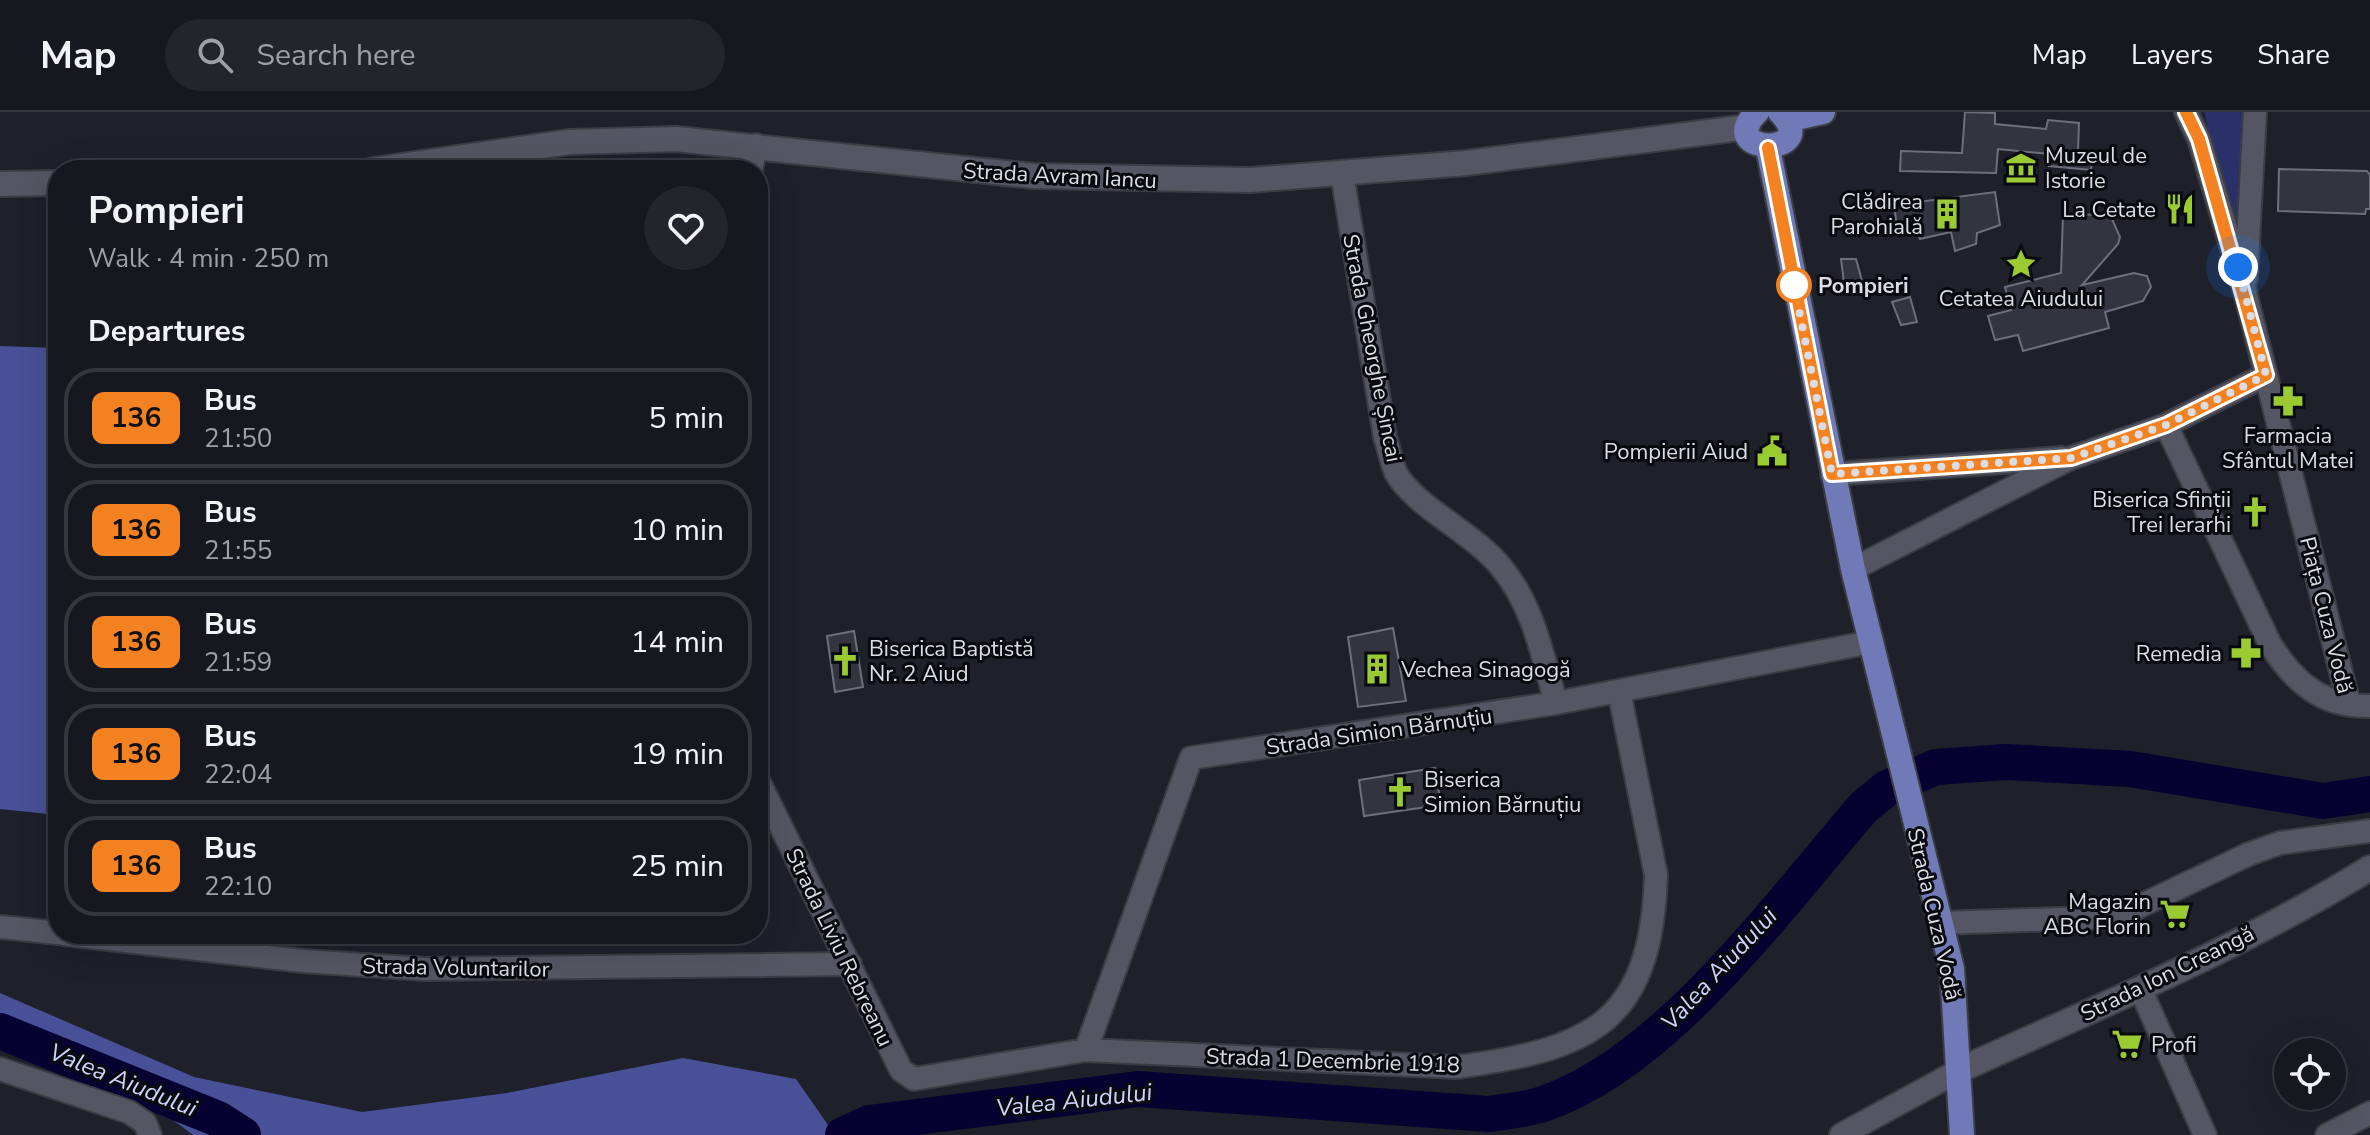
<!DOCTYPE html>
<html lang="en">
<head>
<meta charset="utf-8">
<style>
  :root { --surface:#161820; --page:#23252d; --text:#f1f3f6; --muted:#9ea0a5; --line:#35373e }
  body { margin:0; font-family:"Nunito Sans",sans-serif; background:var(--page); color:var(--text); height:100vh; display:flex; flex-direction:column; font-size:30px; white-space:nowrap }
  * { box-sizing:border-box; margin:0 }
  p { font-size:26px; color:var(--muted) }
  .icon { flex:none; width:44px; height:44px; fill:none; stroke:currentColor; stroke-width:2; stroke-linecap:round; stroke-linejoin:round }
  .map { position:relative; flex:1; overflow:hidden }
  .drawer { position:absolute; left:48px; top:48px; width:720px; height:784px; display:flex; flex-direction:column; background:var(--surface); border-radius:32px; box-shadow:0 8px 32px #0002,0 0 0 2px var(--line) }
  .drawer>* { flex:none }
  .badge { padding:0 16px; border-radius:12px; font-size:28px; line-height:52px }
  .tools { position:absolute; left:2274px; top:926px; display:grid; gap:16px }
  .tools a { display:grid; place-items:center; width:72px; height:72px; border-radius:50%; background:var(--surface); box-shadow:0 8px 32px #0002,0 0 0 2px var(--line); font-size:40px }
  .you { position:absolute; width:40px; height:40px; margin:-20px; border:6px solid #fff; border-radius:50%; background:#1a73e8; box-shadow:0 0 0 12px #1a73e833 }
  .map>.badge { position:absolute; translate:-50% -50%; box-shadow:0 0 0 4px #fff }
  h2 { padding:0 40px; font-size:30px; line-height:72px }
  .round { display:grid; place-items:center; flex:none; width:84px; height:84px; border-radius:42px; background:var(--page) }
  .head { display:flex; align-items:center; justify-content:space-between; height:136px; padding:0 40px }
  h1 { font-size:38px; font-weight:700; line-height:60px }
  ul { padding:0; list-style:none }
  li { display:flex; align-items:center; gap:24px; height:100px; margin:0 16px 12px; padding:0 24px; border:4px solid var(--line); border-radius:32px }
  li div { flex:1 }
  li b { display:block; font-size:30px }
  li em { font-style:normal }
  li .badge { min-width:88px; font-weight:700; text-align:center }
  header { display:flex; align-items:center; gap:48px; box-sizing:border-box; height:112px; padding:0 40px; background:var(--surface); border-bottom:2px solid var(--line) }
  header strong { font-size:38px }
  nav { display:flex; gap:44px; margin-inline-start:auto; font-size:28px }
  .search { width:560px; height:72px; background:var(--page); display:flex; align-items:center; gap:20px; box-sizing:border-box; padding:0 28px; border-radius:44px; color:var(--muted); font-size:30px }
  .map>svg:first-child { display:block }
  .green { fill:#2a306a }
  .forest { fill:#485197 }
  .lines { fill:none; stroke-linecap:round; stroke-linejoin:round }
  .river { stroke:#060130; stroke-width:36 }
  .building { fill:#32343f; stroke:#6d6f7c; stroke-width:2 }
  .minor-casing { stroke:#3b3d45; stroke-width:26 }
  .tertiary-casing { stroke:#3b3d45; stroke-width:28 }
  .secondary-casing { stroke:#3b3d45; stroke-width:28 }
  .primary-casing { stroke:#3b3d45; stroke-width:28 }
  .minor { stroke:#545763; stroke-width:22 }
  .tertiary { stroke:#545763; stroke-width:24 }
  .secondary { stroke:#545763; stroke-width:24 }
  .primary { stroke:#707ab6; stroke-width:24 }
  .line-casing { stroke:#fff; stroke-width:18 }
  .line { stroke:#f58220; stroke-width:12 }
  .walk { stroke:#dbdde4; stroke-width:8; stroke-dasharray:0 14.4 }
  .stop-dot { fill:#fff; stroke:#f58220; stroke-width:4 }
  .labels { text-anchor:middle; stroke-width:6; stroke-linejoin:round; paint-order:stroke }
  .poi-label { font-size:22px; fill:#dbdde4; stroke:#090a0f; text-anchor:end }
  .street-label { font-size:22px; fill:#dbdde4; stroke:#090a0f }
  .stop-label { font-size:22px; font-weight:bold; fill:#dbdde4; stroke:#090a0f; text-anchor:start }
  .water-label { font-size:24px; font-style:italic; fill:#ccd4fd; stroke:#090a0f }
</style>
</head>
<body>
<header>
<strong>Map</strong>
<div class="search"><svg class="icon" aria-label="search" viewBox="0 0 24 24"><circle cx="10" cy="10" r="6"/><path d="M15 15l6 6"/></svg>Search here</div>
<nav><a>Map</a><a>Layers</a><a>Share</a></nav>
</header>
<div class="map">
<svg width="2370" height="1023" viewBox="0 0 2370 1023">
  <rect width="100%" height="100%" fill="#1e202a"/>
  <!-- green -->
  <path class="green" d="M2204,0H2248L2244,112L2231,113Z"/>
  <!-- forest -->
  <path class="forest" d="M0,234L58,236V703L0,697Z
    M0,881L194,965L362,1000L507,981L683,946L796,967L835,1023H193L173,1008L0,938Z"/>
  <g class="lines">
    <!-- river -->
    <path class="river" d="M0,919L218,1007L243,1023
      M843,1023L869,1011L1138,977L1489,1002C1506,999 1526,998 1543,992C1667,950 1779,792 1864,695L1887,676L1936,655L2006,650L2130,657L2323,689L2370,682"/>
  </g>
  <!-- building -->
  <path class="building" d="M1965,0L1995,1V12L2046,17L2048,8L2079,11L2078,39L2093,41L2091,58L2049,54V42L1998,37L1996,61L1900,59L1901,39L1962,41Z
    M2279,57L2367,59L2370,63V97H2366L2365,102L2278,99Z
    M1995,80L2000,113L1977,121L1976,132L1955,139L1951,120L1920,127L1915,111L1897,116L1894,93Z
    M2063,102L2103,103L2112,107L2120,125L2118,132L2082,173L2134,161L2147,164L2151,175L2143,189L2105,200L2109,216L2023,239L2018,223L1995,228L1988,204L2011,198L2005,175L2061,161Z
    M1841,147H1856L1862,169L1844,171Z
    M1910,185L1917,210L1901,213L1892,190Z
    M1393,516L1406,589L1358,595L1348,525Z
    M854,519L863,575L835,580L827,524Z
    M1435,656L1441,693L1364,704L1359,668Z"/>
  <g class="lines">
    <!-- minor casing -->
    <g class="minor-casing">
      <path id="minor" d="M2186,0L2199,27L2245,180L2349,592
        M751,58L756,33
        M1342,62L1385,325C1389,336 1391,350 1396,361C1415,395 1474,421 1501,455C1533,493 1543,545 1556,591
        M2246,167L2255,0
        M2166,313L2270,532C2294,570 2322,595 2370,594
        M1832,362L2062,346
        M1853,457L2071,346L2166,313L2266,263
        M758,668L901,958L914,967L1086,938L1457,955C1591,937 1651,912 1656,763L1619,579
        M1941,811L2117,805L2249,742L2280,731L2370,719
        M0,815L58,821
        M64,822L303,849L425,857L850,852
        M2140,876L2205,1023
        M1086,938L1191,646L1556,591L1871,530
        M0,957L129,1000L145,1011L150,1023
        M1841,1023L1960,958
        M2327,1023L2370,1001"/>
    </g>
    <!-- tertiary casing -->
    <g class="tertiary-casing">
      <path id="tertiary" d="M1960,958C2098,895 2241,836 2370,756"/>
    </g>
    <!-- secondary casing -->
    <g class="secondary-casing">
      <path id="secondary" d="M373,58L569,30L676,27L1034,64L1250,68L1466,51L1748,15
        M0,72L58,71"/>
    </g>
    <!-- primary casing -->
    <g class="primary-casing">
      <path id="primary" d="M1757,0C1712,44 1824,45 1780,0
        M1787,8L1823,0
        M1768,36L1853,457L1952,857L1962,1023"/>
    </g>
    <!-- minor -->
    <use href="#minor" class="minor"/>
    <!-- tertiary -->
    <use href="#tertiary" class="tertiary"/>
    <!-- secondary -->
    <use href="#secondary" class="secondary"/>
    <!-- primary -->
    <use href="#primary" class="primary"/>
  </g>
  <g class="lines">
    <!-- line casing -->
    <g class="line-casing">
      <path id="line" d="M1768,36L1832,362L2071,346L2166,313L2266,263L2199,27L2186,0"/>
    </g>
    <!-- line -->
    <use href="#line" class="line"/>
    <!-- walk -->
    <path class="walk" d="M1794,173L1832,362L2071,346L2166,313L2266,263L2238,155"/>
  </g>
  <!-- icons -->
  <defs>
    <g id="museum-bare" transform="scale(2.4)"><path d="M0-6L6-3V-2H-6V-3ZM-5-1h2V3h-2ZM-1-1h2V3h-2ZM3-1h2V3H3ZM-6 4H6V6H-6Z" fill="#9bcb33" stroke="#090a0f" stroke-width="2.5" paint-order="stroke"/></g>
    <g id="restaurant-bare" transform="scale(2.4)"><path d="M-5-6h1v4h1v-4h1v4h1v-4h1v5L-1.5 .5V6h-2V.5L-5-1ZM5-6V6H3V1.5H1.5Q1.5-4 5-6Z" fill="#9bcb33" stroke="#090a0f" stroke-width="2.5" paint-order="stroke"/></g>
    <g id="building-bare" transform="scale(2.4)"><path d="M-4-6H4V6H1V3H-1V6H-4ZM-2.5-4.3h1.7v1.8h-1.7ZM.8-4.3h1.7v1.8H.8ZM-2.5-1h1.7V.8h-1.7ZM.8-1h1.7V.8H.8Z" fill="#9bcb33" stroke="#090a0f" stroke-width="2.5" paint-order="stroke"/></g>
    <g id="sight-bare" transform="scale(2.4)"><path d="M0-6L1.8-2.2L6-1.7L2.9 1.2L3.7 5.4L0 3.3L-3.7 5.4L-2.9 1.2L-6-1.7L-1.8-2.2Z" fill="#9bcb33" stroke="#090a0f" stroke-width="2.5" paint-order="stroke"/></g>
    <g id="pharmacy-bare" transform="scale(2.4)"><path d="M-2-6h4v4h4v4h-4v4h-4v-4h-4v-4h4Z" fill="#9bcb33" stroke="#090a0f" stroke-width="2.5" paint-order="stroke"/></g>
    <g id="civic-bare" transform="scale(2.4)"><path d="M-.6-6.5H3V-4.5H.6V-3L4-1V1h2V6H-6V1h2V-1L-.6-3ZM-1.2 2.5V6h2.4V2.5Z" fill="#9bcb33" stroke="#090a0f" stroke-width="2.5" paint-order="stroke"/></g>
    <g id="church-bare" transform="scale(2.4)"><path d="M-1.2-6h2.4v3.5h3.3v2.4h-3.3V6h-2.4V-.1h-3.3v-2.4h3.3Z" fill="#9bcb33" stroke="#090a0f" stroke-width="2.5" paint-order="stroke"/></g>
    <g id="supermarket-bare" transform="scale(2.4)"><path d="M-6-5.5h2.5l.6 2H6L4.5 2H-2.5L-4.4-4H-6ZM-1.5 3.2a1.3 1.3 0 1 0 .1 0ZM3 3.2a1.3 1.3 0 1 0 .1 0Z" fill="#9bcb33" stroke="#090a0f" stroke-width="2.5" paint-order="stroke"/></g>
  </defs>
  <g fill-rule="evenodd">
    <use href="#museum-bare" x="2021" y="56"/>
    <use href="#restaurant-bare" x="2180" y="97"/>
    <use href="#building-bare" x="1947" y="102"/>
    <use href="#sight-bare" x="2021" y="152"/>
    <use href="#pharmacy-bare" x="2288" y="289"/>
    <use href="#civic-bare" x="1772" y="339"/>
    <use href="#church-bare" x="2255" y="400"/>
    <use href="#pharmacy-bare" x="2246" y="541"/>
    <use href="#church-bare" x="845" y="549"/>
    <use href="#building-bare" x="1377" y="557"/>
    <use href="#church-bare" x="1400" y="680"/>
    <use href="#supermarket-bare" x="2175" y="802"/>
    <use href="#supermarket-bare" x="2127" y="932"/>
  </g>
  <!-- markers -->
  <circle class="stop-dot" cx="1794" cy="173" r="16"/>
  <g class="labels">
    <!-- poi labels -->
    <g class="poi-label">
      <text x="2045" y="51" text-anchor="start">Muzeul de<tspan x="2045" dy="25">Istorie</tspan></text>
      <text x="1923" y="97">Clădirea<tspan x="1923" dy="25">Parohială</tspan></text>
      <text x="2156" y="105">La Cetate</text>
      <text x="2021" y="194" text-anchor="middle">Cetatea Aiudului</text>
      <text x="2288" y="331" text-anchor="middle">Farmacia<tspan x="2288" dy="25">Sfântul Matei</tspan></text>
      <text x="1748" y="347">Pompierii Aiud</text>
      <text x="2231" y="395">Biserica Sfinții<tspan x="2231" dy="25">Trei Ierarhi</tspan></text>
      <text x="869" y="544" text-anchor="start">Biserica Baptistă<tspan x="869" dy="25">Nr. 2 Aiud</tspan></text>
      <text x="2222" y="549">Remedia</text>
      <text x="1401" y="565" text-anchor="start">Vechea Sinagogă</text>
      <text x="1424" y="675" text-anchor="start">Biserica<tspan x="1424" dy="25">Simion Bărnuțiu</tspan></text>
      <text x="2151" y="797">Magazin<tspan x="2151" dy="25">ABC Florin</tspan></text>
      <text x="2151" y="940" text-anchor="start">Profi</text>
    </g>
    <!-- street labels -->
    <g class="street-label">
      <text transform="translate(1060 63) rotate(3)" y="8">Strada Avram Iancu</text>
      <text transform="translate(1373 236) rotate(79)" y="8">Strada Gheorghe Șincai</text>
      <text transform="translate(2327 503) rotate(76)" y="8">Piața Cuza Vodă</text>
      <text transform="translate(1379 619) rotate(-8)" y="8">Strada Simion Bărnuțiu</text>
      <text transform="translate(1935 802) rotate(77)" y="8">Strada Cuza Vodă</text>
      <text transform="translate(840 835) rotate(64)" y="8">Strada Liviu Rebreanu</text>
      <text transform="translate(456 855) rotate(1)" y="8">Strada Voluntarilor</text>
      <text transform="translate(2167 861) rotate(-26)" y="8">Strada Ion Creangă</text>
      <text transform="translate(1333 948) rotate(2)" y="8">Strada 1 Decembrie 1918</text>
    </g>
    <!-- stop labels -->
    <g class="stop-label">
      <text x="1818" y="181">Pompieri</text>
    </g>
    <!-- water labels -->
    <g class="water-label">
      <text transform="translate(1719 857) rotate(-47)" y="8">Valea Aiudului</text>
      <text transform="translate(123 968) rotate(22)" y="8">Valea Aiudului</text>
      <text transform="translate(1074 988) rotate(-6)" y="8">Valea Aiudului</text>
    </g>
  </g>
</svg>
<div class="tools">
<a><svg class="icon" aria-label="locate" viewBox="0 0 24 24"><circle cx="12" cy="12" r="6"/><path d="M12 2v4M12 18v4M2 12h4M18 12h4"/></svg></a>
</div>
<div class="you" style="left:2238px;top:155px"></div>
<section class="drawer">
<div class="head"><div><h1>Pompieri</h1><p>Walk · 4 min · 250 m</p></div><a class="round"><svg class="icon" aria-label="heart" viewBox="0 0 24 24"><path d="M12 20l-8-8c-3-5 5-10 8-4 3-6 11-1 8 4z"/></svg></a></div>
<h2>Departures</h2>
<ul>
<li><span class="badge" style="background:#f58220;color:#111">136</span><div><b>Bus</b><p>21:50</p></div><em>5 min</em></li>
<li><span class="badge" style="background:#f58220;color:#111">136</span><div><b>Bus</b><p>21:55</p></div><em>10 min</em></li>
<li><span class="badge" style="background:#f58220;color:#111">136</span><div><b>Bus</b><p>21:59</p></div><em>14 min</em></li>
<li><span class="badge" style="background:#f58220;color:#111">136</span><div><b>Bus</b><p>22:04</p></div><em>19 min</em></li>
<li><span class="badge" style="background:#f58220;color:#111">136</span><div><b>Bus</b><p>22:10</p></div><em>25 min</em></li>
</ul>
</section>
</div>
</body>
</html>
